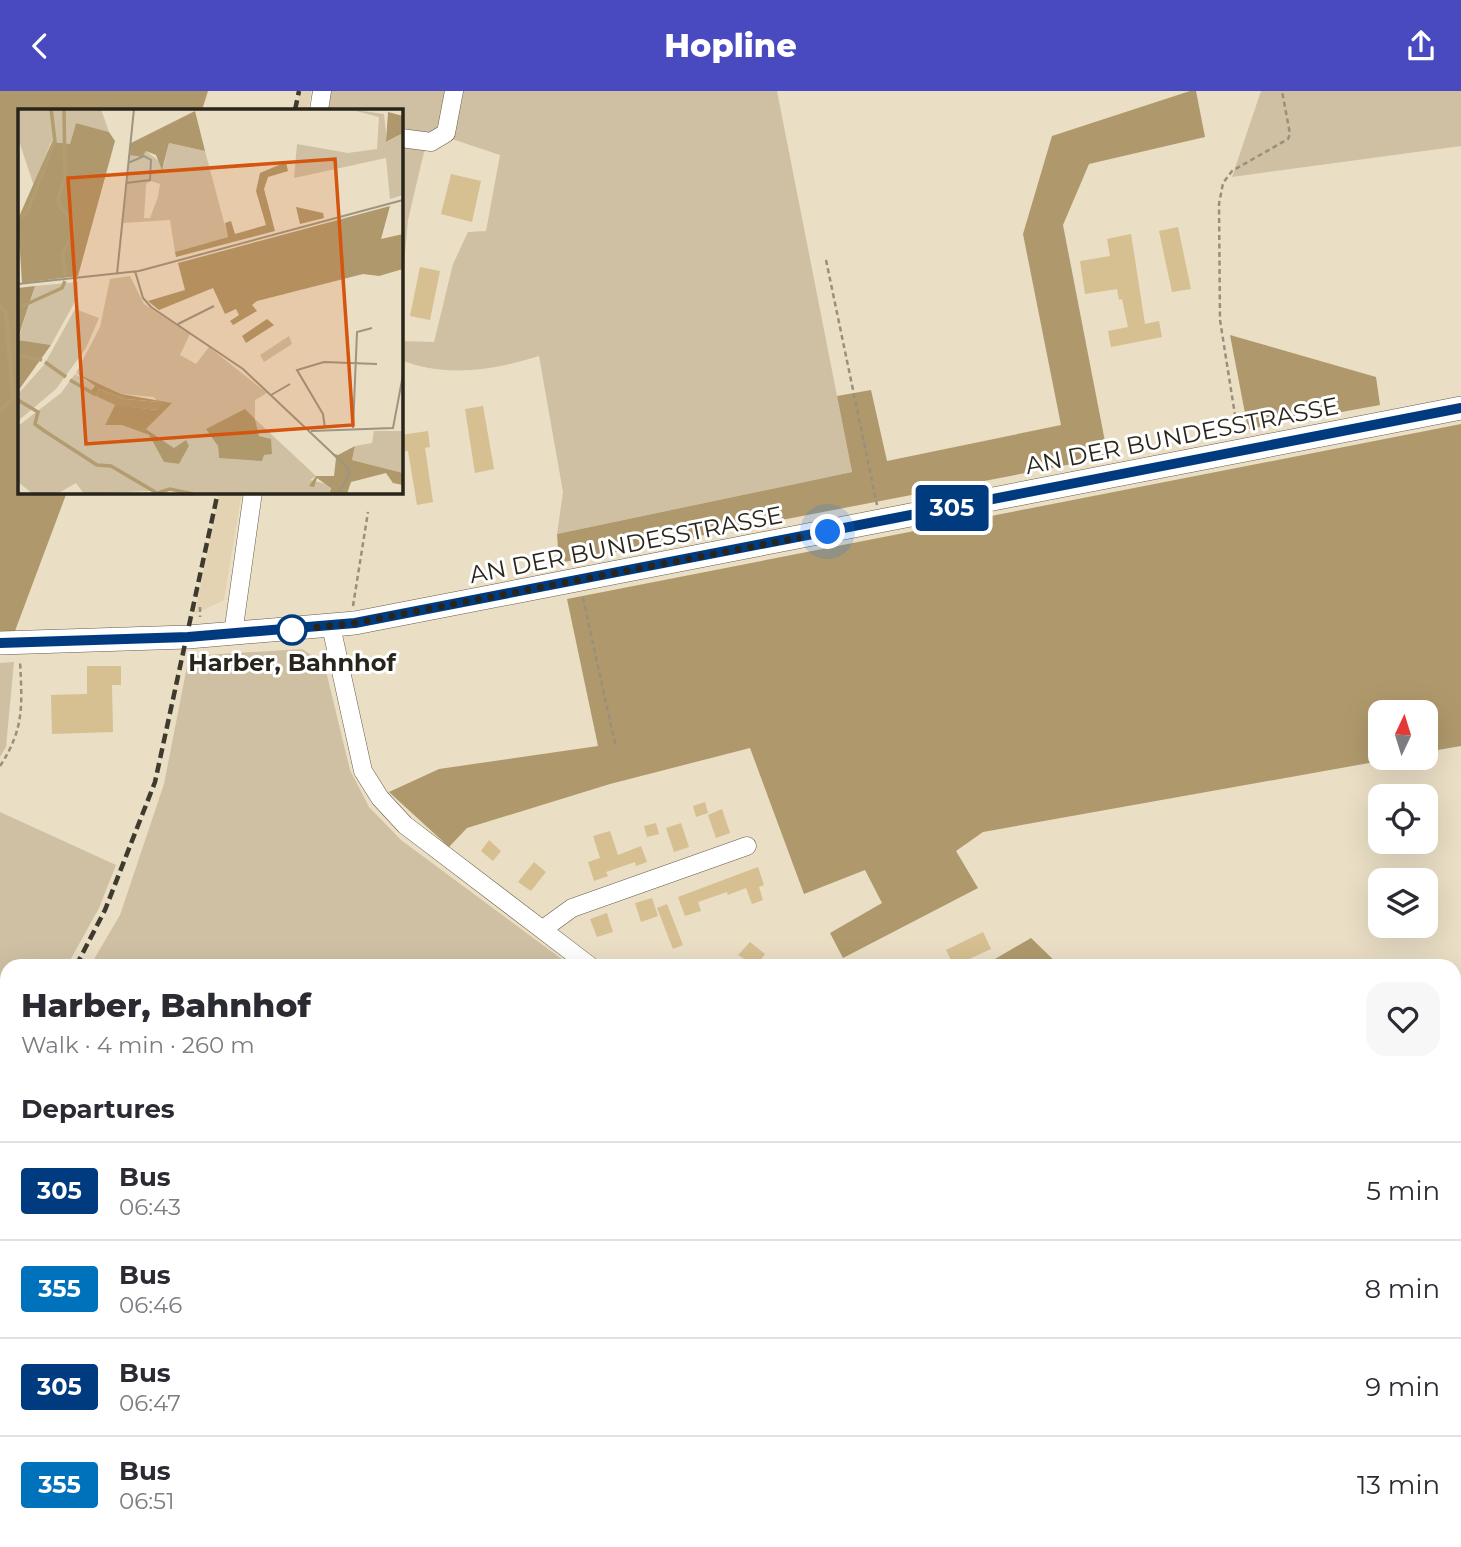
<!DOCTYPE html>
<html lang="en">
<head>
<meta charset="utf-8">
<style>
  :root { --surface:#fff; --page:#f7f7f7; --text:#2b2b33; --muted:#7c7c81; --line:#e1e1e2; --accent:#494ac0 }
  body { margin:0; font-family:Montserrat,sans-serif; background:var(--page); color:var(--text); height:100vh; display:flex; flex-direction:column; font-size:26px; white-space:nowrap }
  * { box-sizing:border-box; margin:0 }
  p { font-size:23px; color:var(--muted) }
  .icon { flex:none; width:38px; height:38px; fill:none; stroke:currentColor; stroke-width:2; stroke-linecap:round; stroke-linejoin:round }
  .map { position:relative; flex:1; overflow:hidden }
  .side { position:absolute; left:0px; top:868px; width:1461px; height:588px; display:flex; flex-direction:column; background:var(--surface); border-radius:21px 21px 0 0; box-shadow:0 7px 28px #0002 }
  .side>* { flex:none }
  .badge { padding:0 14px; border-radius:5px; font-size:24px; line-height:46px }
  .needle { width:46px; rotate:4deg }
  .buttons { position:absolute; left:1368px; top:609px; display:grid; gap:14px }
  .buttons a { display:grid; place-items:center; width:70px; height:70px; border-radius:14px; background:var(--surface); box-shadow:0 7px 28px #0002; font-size:35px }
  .you { position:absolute; width:35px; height:35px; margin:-18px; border:5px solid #fff; border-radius:50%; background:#1a73e8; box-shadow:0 0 0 10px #1a73e833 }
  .map>.badge { position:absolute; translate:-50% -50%; box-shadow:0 0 0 4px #fff }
  h2 { padding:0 21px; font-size:26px; line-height:63px }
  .round { display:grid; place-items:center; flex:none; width:74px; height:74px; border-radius:21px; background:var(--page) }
  .overview { display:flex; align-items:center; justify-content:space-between; height:119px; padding:0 21px }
  h1 { font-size:33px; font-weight:800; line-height:52px }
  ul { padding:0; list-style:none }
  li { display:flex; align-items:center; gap:21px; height:98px; padding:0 21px; border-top:2px solid var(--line) }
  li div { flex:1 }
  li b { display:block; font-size:26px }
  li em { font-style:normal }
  li .badge { min-width:77px; font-weight:700; text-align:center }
  header { display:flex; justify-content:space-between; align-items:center; height:91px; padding:0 21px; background:var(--accent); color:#fff; font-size:32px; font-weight:800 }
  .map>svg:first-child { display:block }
  .built { fill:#e3d3b3 }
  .green { fill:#cfc0a3 }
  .forest { fill:#af996c }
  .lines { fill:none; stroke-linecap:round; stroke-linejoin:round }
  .stream { stroke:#b39d70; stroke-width:4.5 }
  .building { fill:#d6bf91 }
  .minor-casing { stroke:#665b46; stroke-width:19 }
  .major-casing { stroke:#665b46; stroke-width:24 }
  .path { stroke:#98907d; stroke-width:2.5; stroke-dasharray:5 3.5; stroke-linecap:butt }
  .minor { stroke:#fff; stroke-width:18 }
  .major { stroke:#fff; stroke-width:23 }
  .rail { stroke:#3e3a2e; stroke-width:4.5; stroke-dasharray:10 5; stroke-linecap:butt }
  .line-casing { stroke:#fff; stroke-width:16 }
  .line { stroke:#003b80; stroke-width:10 }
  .walk { stroke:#29251b; stroke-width:7; stroke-dasharray:0 12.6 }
  .stop-dot { fill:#fff; stroke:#003b80; stroke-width:3.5 }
  .labels { text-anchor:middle; stroke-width:6; stroke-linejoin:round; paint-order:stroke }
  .street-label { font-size:24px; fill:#29251b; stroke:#fff }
  .stop-label { font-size:24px; font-weight:bold; fill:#29251b; stroke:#fff }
  .inset-river { fill:none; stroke:#b39d70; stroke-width:3.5 }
  .inset-road { fill:none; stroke:#9d9481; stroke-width:2 }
  .view { fill:#d5540e; fill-opacity:0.15; stroke:#d5540e; stroke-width:3.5 }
  .inset-edge { fill:none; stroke:#29251b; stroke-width:3.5 }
</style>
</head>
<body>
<header><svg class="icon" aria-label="back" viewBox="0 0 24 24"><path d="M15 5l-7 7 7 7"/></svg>Hopline<svg class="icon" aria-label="share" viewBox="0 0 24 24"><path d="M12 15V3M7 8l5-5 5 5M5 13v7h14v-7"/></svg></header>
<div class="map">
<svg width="1461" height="1456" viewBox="0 0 1461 1456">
  <rect width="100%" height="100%" fill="#eadec5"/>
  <!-- built -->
  <path class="built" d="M300,0H311L308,19H296Z
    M219,401H242L224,509L195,523Z"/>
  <!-- green -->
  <path class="green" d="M331,0H777L852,381L557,443L563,401L539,265C495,279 445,287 401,269V250L434,251L453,173L468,141L486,140L500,64L449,47L424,61L408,129L401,206V19H328Z
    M1261,0H1461V55L1232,86Z
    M302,558L324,572L350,679L369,716L401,749L571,875H90L120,824L164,693L189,565Z
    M14,571L6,656L0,666V572Z
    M0,721L116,774L99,817L67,875H7V971L0,980Z
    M7,1010V1089L0,1084V1020Z
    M0,1098L7,1102V1449H352L356,1456H0Z
    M398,1449H670L672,1456H406Z
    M932,1449H984L990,1456H935Z"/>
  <!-- forest -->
  <path class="forest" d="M0,0H208L202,19H19V401H67L15,540L0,541Z
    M1190,0H1196L1205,46L1089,73L1063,134L1108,366L559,472L557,443L852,381L837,305L871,299L887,370L1061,334L1023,143L1052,45Z
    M1230,244L1376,286L1380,314L1248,338Z
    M1461,333V655L1426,661V621H1381V667H1397L983,741L956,760L978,797L843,867L830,842L882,812L865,779L804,803L750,657L610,693L467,737L449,756L389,701L439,678L598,655L567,508Z
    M1031,847L1060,875H983Z
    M352,1449H398L406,1456H356Z
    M670,1449H932L935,1456H672Z"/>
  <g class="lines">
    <!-- stream -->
    <path class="stream" d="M0,216L6,221L13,307L0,320
      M0,1146L7,1151"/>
  </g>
  <!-- building -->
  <path class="building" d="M451,83L481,90L472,131L441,123Z
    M1178,136L1191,198L1172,201L1159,140Z
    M1131,143L1145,233L1159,230L1162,246L1111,256L1108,240L1128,236L1122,208L1119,209L1117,198L1085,203L1080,170L1110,165L1107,148Z
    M420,176L440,180L430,229L410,225Z
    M483,315L494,378L475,382L465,318Z
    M428,340L430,356L425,357L433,411L417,414L408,360H403L401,344Z
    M87,575H121V594H112L113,641L52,643L51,604L87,603Z
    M705,711L708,722L696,726L693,715Z
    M722,718L730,742L716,747L708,724Z
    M656,732L659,743L647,746L644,735Z
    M681,732L689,756L674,761L666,737Z
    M610,740L618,764L641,755L647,771L636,775L635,771L606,781L608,785L594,790L588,771L600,767L593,745Z
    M489,749L501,760L493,770L481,760Z
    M534,771L546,781L531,800L518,791Z
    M758,776L764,794L759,796L763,809L752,813L746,797L728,804L727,801L698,811L701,820L685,825L678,806Z
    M652,807L658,825L641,831L635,812Z
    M667,813L683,854L673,858L657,817Z
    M607,822L613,841L597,846L590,828Z
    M983,841L991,858L954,875L946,859Z
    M750,851L765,863L756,875L738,864Z"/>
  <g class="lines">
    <!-- minor casing -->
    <g class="minor-casing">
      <path id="minor" d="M319,19L322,0
        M401,47L431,51L446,42L454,0
        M331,535L363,680L380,707L405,734L590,875
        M233,543L253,401
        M543,838L572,817L747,755
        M1454,1116L1461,1117
        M1454,1279L1461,1277
        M1205,1449L1212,1456
        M1307,1456V1449
        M1461,1456V1454"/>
    </g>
    <!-- major casing -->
    <g class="major-casing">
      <path id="major" d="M0,552L188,546L355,532L1461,317"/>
    </g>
    <!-- path -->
    <path class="path" d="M826,169L877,414
      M1238,343L1220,229L1219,113L1223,92L1232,80L1288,48L1290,43L1282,0
      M583,507L616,657
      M353,515L368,421
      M200,516V526
      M0,675C25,637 22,613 20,569"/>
    <!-- minor -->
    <use href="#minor" class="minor"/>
    <!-- major -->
    <use href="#major" class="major"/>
    <!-- rail -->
    <path class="rail" d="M295,19L299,0
      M76,875L105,819L155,691L218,401
      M0,995L7,984"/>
  </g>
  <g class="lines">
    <!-- line casing -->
    <g class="line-casing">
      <path id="line" d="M0,552L188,546L355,532L1461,317"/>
    </g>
    <!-- line -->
    <use href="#line" class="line"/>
    <!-- walk -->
    <path class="walk" d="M292,539L355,532L828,441"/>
  </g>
  <!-- markers -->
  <circle class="stop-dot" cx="292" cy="539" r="14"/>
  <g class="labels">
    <!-- street labels -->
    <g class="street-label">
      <text transform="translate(1182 345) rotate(-11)" y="8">AN DER BUNDESSTRASSE</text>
      <text transform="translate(626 454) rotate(-11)" y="8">AN DER BUNDESSTRASSE</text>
    </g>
    <!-- stop labels -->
    <g class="stop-label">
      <text x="292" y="580">Harber, Bahnhof</text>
    </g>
  </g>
  <!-- overview -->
  <g transform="translate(18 18)">
    <rect width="385" height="385" fill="#eadec5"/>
    <path d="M0,0H83L91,23L58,14L52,35L33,33L16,77L0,29ZM330,0L366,5L369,33L385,24V86L372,90L368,49L276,69L279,35L330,44L359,40L361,8ZM151,34L187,42L210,128L157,143L152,111L105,114L112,46L128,42L146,56ZM133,72L142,75L140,88L132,109H126L128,75ZM112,167L126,195L172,225L162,246L178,255L191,238L249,284L237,291V310L298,367L292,371L313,376L311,385H170L152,381L66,385L58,374L39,385H15L0,373V317L43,284L57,265L77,277L73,284L97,296L87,316H104L131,326L146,353L161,355L171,337L156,339L128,320L145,302L136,288L103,285L58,264L82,218L92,170ZM237,310L241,327L201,349L200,337ZM60,173L59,189L33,236L0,231L17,177ZM57,200L81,209L68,239L38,280L0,312V285L26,256ZM271,227L274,235L246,253L242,246ZM356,322H385V364L334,351L337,337L354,334Z" fill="#cfc0a3" fill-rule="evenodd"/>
    <path d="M177,2L187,42L151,34L144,61L138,46L128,42L124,48L112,46L113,34ZM370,3L385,7V24L368,33ZM58,14L91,23L97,32L60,167L4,174L0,110L34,33L52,35ZM268,53L270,62L250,68L246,80L257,122L158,148L157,143L210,128L207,114L213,112L217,125L248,116L238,82L242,64ZM372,97L363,130L385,125V160L361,167L345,165L239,192L234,196L239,202L215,216L212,212L221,206L218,200L207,205L195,179L141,201L130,192L167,181L160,154ZM278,98L305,104L306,109L282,115ZM17,177L0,229V179ZM249,210L256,216L228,234L224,227ZM0,231L33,236L0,282ZM58,264L103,285L154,294L128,320L156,339L168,331L171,337L161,355L146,353L131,326L104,316H87L97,296L140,301L143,293L107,290L81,280L78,287L72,283L77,277ZM227,300L237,310L241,327L253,330L254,345L246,346L244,352L201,349L200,337L188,320ZM337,337L334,351L385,364V376L375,374L368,364L333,373L329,385H301H311L313,379L299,369L296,378L291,377L298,367H316L318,349L313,344L320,346Z" fill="#af996c"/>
    <path d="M81,280L107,290L143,293L141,301L99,297L78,287Z" fill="#b39d70"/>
    <path class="inset-river" d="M46,0L47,68L40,90L43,100L54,109L56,125L44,144L47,166M0,109L9,104L37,32L33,0M0,199L44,179L47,172M0,246L24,251M27,253L48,268M52,271L78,286M0,291L20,303L17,315L25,321L79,356L93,357L139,384L152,380L175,385"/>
    <path class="inset-road" d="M108,74L132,71L133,51L126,47L110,54M117,162L125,189L133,198L225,260L330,359L331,365L320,385M99,165L116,0M0,175L121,162L385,91M160,215L196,197M253,286L272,275M307,319L305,305L279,261L306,253L359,255M335,319L339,223L354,219M293,322L375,319L385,266"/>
    <path class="view" d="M317,50L335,316L68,335L50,69Z"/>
    <rect width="385" height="385" class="inset-edge"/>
  </g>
</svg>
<div class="buttons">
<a><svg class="needle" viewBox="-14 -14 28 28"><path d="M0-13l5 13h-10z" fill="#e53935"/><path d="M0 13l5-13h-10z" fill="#7c7c81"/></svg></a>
<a><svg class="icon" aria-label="locate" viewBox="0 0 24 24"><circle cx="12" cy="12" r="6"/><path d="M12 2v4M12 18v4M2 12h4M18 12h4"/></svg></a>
<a><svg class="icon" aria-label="layers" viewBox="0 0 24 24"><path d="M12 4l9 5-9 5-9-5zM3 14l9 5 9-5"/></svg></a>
</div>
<div class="you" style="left:828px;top:441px"></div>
<b class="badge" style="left:952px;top:417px;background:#003b80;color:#fff">305</b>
<section class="side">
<div class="overview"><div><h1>Harber, Bahnhof</h1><p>Walk · 4 min · 260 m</p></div><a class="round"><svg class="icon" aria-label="heart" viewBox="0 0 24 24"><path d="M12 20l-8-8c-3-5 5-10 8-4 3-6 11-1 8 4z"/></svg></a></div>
<h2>Departures</h2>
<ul>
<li><span class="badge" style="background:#003b80;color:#fff">305</span><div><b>Bus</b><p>06:43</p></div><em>5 min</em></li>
<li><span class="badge" style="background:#0072bc;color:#fff">355</span><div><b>Bus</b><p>06:46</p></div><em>8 min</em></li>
<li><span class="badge" style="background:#003b80;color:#fff">305</span><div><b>Bus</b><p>06:47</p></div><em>9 min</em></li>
<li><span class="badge" style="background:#0072bc;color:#fff">355</span><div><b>Bus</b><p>06:51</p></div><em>13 min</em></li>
</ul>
</section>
</div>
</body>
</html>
